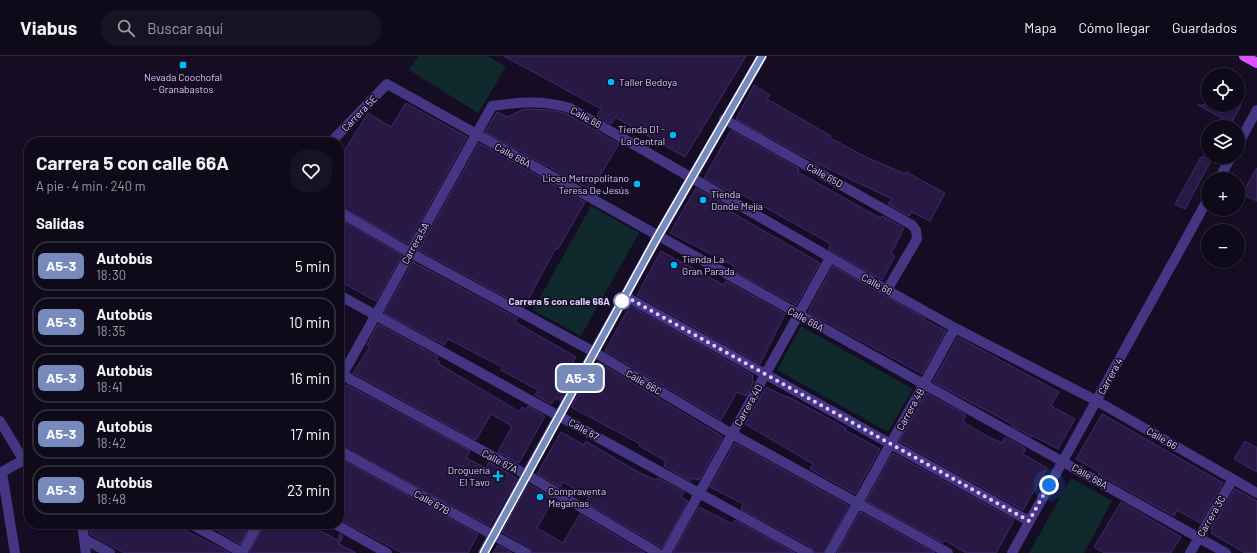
<!DOCTYPE html>
<html lang="es">
<head>
<meta charset="utf-8">
<style>
  :root { --surface:#0f0a1a; --page:#181323; --text:#f1f3f6; --muted:#9b9aa2; --line:#2f2b39 }
  body { margin:0; font-family:Barlow,sans-serif; background:var(--page); color:var(--text); height:100vh; display:flex; flex-direction:column; font-size:15px; white-space:nowrap }
  * { box-sizing:border-box; margin:0 }
  p { font-size:13px; color:var(--muted) }
  .icon { flex:none; width:22px; height:22px; fill:none; stroke:currentColor; stroke-width:2; stroke-linecap:round; stroke-linejoin:round }
  .map { position:relative; flex:1; overflow:hidden }
  .details { position:absolute; left:24px; top:81px; width:320px; height:392px; display:flex; flex-direction:column; background:var(--surface); border-radius:16px; box-shadow:0 1px 3px #0004,0 0 0 1px var(--line) }
  .details>* { flex:none }
  .badge { padding:0 8px; border-radius:6px; font-size:14px; line-height:26px }
  .fabs { position:absolute; left:1201px; top:12px; display:grid; gap:8px }
  .fabs a { display:grid; place-items:center; width:44px; height:44px; border-radius:50%; background:var(--surface); box-shadow:0 1px 3px #0004,0 0 0 1px var(--line); font-size:20px }
  .you { position:absolute; width:20px; height:20px; margin:-10px; border:3px solid #fff; border-radius:50%; background:#1a73e8; box-shadow:0 0 0 6px #1a73e833 }
  .map>.badge { position:absolute; translate:-50% -50%; box-shadow:0 0 0 2px #fff }
  h2 { padding:0 12px; font-size:15px; line-height:36px }
  .round { display:grid; place-items:center; flex:none; width:42px; height:42px; border-radius:16px; background:var(--page) }
  .summary { display:flex; align-items:center; justify-content:space-between; height:68px; padding:0 12px }
  h1 { font-size:19px; font-weight:700; line-height:30px }
  ul { padding:0; list-style:none }
  li { display:flex; align-items:center; gap:12px; height:50px; margin:0 8px 6px; padding:0 4px; border:2px solid var(--line); border-radius:16px }
  li div { flex:1 }
  li b { display:block; font-size:15px }
  li em { font-style:normal }
  li .badge { min-width:44px; font-weight:700; text-align:center }
  header { display:flex; align-items:center; gap:24px; box-sizing:border-box; height:56px; padding:0 20px; background:var(--surface); border-bottom:1px solid var(--line) }
  header strong { font-size:19px }
  nav { display:flex; gap:22px; margin-inline-start:auto; font-size:14px }
  .search { width:280px; height:36px; background:var(--page); display:flex; align-items:center; gap:10px; box-sizing:border-box; padding:0 14px; border-radius:16px; color:var(--muted); font-size:15px }
  .map>svg:first-child { display:block }
  .green { fill:#10292d }
  .building { fill:#281844; stroke:#432971 }
  .lines { fill:none; stroke-linecap:round; stroke-linejoin:round }
  .minor { stroke:#453683; stroke-width:10 }
  .major { stroke:#da55ff; stroke-width:10 }
  .line-casing { stroke:#fff; stroke-width:9 }
  .line { stroke:#768bbc; stroke-width:6 }
  .walk { stroke:#dbceff; stroke-width:4; stroke-dasharray:0 7.2 }
  .poi-dot { fill:#00baf9; stroke:#140d23; stroke-width:1.5 }
  .stop-dot { fill:#fff; stroke:#768bbc; stroke-width:2 }
  .labels { text-anchor:middle; stroke-width:3; stroke-linejoin:round; paint-order:stroke }
  .poi-label { font-size:10px; fill:#dbceff; stroke:#140d23; text-anchor:start }
  .street-label { font-size:10px; fill:#dbceff; stroke:#140d23 }
  .stop-label { font-size:10px; font-weight:bold; fill:#dbceff; stroke:#140d23; text-anchor:end }
</style>
</head>
<body>
<header>
<strong>Viabus</strong>
<div class="search"><svg class="icon" aria-label="search" viewBox="0 0 24 24"><circle cx="10" cy="10" r="6"/><path d="M15 15l6 6"/></svg>Buscar aquí</div>
<nav><a>Mapa</a><a>Cómo llegar</a><a>Guardados</a></nav>
</header>
<div class="map">
<svg width="1257" height="497" viewBox="0 0 1257 497">
  <rect width="100%" height="100%" fill="#140d23"/>
  <!-- green -->
  <path class="green" d="M418,0H488L506,11L478,57L409,14Z
    M591,150L639,177L581,280L533,254Z
    M801,270L913,333L888,376L777,314Z
    M1071,422L1112,445L1084,497H1029Z"/>
  <!-- building -->
  <path class="building" d="M504,0H746L685,101L615,61L611,68L597,60L601,53Z
    M754,29L770,39L767,43L831,80L830,82L866,101L905,118L906,116L945,137L930,165L912,156L909,160L888,148L892,143L814,106L736,63Z
    M406,47L467,81L408,188L339,150V100L342,94L344,95L368,57L391,71Z
    M1198,49H1241L1229,71H1217L1222,62Z
    M524,53L549,54L565,57L619,88L591,134L485,76L497,56L507,61Z
    M731,74L799,113L798,116L871,157L881,162L882,160L904,172L891,198L895,200L882,224L828,193L831,188L734,134L732,137L704,122Z
    M479,87L585,146L558,193L556,192L524,251L419,194Z
    M1201,101H1213L1185,153L1175,148Z
    M1257,112V145L1242,138Z
    M696,132L726,149L724,152L820,207L796,249L732,214L734,210L670,177Z
    M339,163L402,199L376,245L339,225Z
    M661,195L724,229L726,225L785,258L760,308L637,239Z
    M413,206L517,262L515,266L576,301L563,325L569,328L560,345L556,342L551,348L535,339L538,334L501,314L502,311L448,283L444,289L384,257Z
    M833,210L926,263L925,264L946,275L922,318L808,256Z
    M630,250L753,319L752,324L754,325L746,340L737,336L721,364L605,295Z
    M378,268L438,301L436,304L440,306L439,308L520,356L522,351L526,354L528,350L545,360L519,407L498,396L512,370L491,358L476,384L353,317L370,290L367,289Z
    M958,281L1059,336L1051,350L1075,363L1058,393L1033,380L1032,381L1012,370V368L933,326Z
    M598,306L723,381L699,424L692,422L690,425L664,410L666,405L639,390L640,388L571,351Z
    M347,329L470,395L466,402L486,412L489,406L517,422L490,470L339,389V338L343,330L345,331Z
    M766,331L786,341L787,340L846,372L845,374L880,393L855,438L810,413L813,408L745,368Z
    M926,337L966,359L963,366L989,381L1002,387L1005,381L1026,393L1023,398L1047,412L1023,454L899,385Z
    M1102,358L1223,427L1200,467L1177,454L1174,460L1098,418L1099,416L1076,403Z
    M561,376L584,389L586,385L638,416L656,424L658,422L684,436L681,441L688,445L662,492L586,447L589,441L563,426L560,431L537,418Z
    M1245,385L1257,392V416L1234,403Z
    M735,387L849,450L824,497H814L811,491L741,453L743,448L710,431Z
    M893,397L1014,464L996,497H966L945,484L943,487L866,445Z
    M339,402L478,478L468,497H402L339,463Z
    M528,428L554,442L537,472L563,487L580,458L645,497H532L529,491L502,476Z
    M1235,433L1257,445V497H1245L1211,477L1213,474L1211,473Z
    M1121,446L1181,481L1171,497H1104L1094,491Z
    M699,451L733,468L735,464L795,497H673Z
    M860,456L935,497H837Z
    M89,468H172L230,497H124L90,478Z
    M207,468H251L240,488Z
    M264,468H308L339,485V478L343,480L339,488L356,497H249Z
    M498,489L512,497H493Z"/>
  <g class="lines">
    <!-- minor -->
    <path class="minor" d="M724,63L912,169L916,174L917,183L887,234
      M331,86L387,28L1226,497
      M1238,88L1257,54
      M1219,123L1231,101
      M339,156L409,196L594,296L732,378L948,497
      M339,239L808,497
      M625,240L1029,465
      M339,317L527,419L658,497
      M339,325L492,50C519,46 543,44 570,52L887,234L955,272L1097,345L1257,437
      M0,365L24,405
      M339,395L526,497
      M2,416L15,497
      M0,417L29,401
      M82,468L86,497
      M191,468L243,497
      M335,468L387,497
      M84,483L110,497
      M242,497L258,468
      M483,497L658,180L762,0
      M666,497L830,202
      M830,497L955,272
      M1012,497L1208,143
      M1190,497L1233,423"/>
    <!-- major -->
    <path class="major" d="M1244,0L1257,7"/>
  </g>
  <g class="lines">
    <!-- line casing -->
    <g class="line-casing">
      <path id="line" d="M484,497L658,180L762,0"/>
    </g>
    <!-- line -->
    <use href="#line" class="line"/>
    <!-- walk -->
    <path class="walk" d="M622,245L625,240L1029,465L1049,429"/>
  </g>
  <!-- markers -->
  <g class="poi-dot">
    <rect x="179" y="5" width="8" height="8" rx="2"/>
    <circle cx="611" cy="26" r="4"/>
    <circle cx="673" cy="79" r="4"/>
    <circle cx="637" cy="128" r="4"/>
    <circle cx="703" cy="144" r="4"/>
    <circle cx="674" cy="209" r="4"/>
    <path d="M496 414h4v4h4v4h-4v4h-4v-4h-4v-4h4z"/>
    <circle cx="540" cy="441" r="4"/>
  </g>
  <circle class="stop-dot" cx="622" cy="245" r="8"/>
  <g class="labels">
    <!-- poi labels -->
    <g class="poi-label">
      <text x="183" y="25" text-anchor="middle">Nevada Coochofal<tspan x="183" dy="12">- Granabastos</tspan></text>
      <text x="619" y="30">Taller Bedoya</text>
      <text x="665" y="77" text-anchor="end">Tienda D1 -<tspan x="665" dy="12">La Central</tspan></text>
      <text x="629" y="126" text-anchor="end">Liceo Metropolitano<tspan x="629" dy="12">Teresa De Jesús</tspan></text>
      <text x="711" y="142">Tienda<tspan x="711" dy="12">Donde Mejía</tspan></text>
      <text x="682" y="207">Tienda La<tspan x="682" dy="12">Gran Parada</tspan></text>
      <text x="490" y="418" text-anchor="end">Droguería<tspan x="490" dy="12">El Tavo</tspan></text>
      <text x="548" y="439">Compraventa<tspan x="548" dy="12">Megamas</tspan></text>
    </g>
    <!-- street labels -->
    <g class="street-label">
      <text transform="translate(359 57) rotate(-46)" y="4">Carrera 5E</text>
      <text transform="translate(586 61) rotate(29)" y="4">Calle 66</text>
      <text transform="translate(513 99) rotate(29)" y="4">Calle 66A</text>
      <text transform="translate(825 119) rotate(29)" y="4">Calle 65D</text>
      <text transform="translate(415 187) rotate(-61)" y="4">Carrera 5A</text>
      <text transform="translate(877 228) rotate(29)" y="4">Calle 66</text>
      <text transform="translate(806 263) rotate(29)" y="4">Calle 66A</text>
      <text transform="translate(1110 320) rotate(-61)" y="4">Carrera 4</text>
      <text transform="translate(644 326) rotate(30)" y="4">Calle 66C</text>
      <text transform="translate(748 349) rotate(-61)" y="4">Carrera 4D</text>
      <text transform="translate(910 353) rotate(-61)" y="4">Carrera 4B</text>
      <text transform="translate(584 373) rotate(29)" y="4">Calle 67</text>
      <text transform="translate(1162 382) rotate(30)" y="4">Calle 66</text>
      <text transform="translate(500 405) rotate(28)" y="4">Calle 67A</text>
      <text transform="translate(1090 420) rotate(30)" y="4">Calle 66A</text>
      <text transform="translate(432 446) rotate(29)" y="4">Calle 67B</text>
      <text transform="translate(1211 460) rotate(-60)" y="4">Carrera 3C</text>
    </g>
    <!-- stop labels -->
    <g class="stop-label">
      <text x="610" y="249">Carrera 5 con calle 66A</text>
    </g>
  </g>
</svg>
<div class="fabs">
<a><svg class="icon" aria-label="locate" viewBox="0 0 24 24"><circle cx="12" cy="12" r="6"/><path d="M12 2v4M12 18v4M2 12h4M18 12h4"/></svg></a>
<a><svg class="icon" aria-label="layers" viewBox="0 0 24 24"><path d="M12 4l9 5-9 5-9-5zM3 14l9 5 9-5"/></svg></a>
<a>+</a>
<a>−</a>
</div>
<div class="you" style="left:1049px;top:429px"></div>
<b class="badge" style="left:580px;top:322px;background:#768bbc;color:#fff">A5-3</b>
<section class="details">
<div class="summary"><div><h1>Carrera 5 con calle 66A</h1><p>A pie · 4 min · 240 m</p></div><a class="round"><svg class="icon" aria-label="heart" viewBox="0 0 24 24"><path d="M12 20l-8-8c-3-5 5-10 8-4 3-6 11-1 8 4z"/></svg></a></div>
<h2>Salidas</h2>
<ul>
<li><span class="badge" style="background:#768bbc;color:#fff">A5-3</span><div><b>Autobús</b><p>18:30</p></div><em>5 min</em></li>
<li><span class="badge" style="background:#768bbc;color:#fff">A5-3</span><div><b>Autobús</b><p>18:35</p></div><em>10 min</em></li>
<li><span class="badge" style="background:#768bbc;color:#fff">A5-3</span><div><b>Autobús</b><p>18:41</p></div><em>16 min</em></li>
<li><span class="badge" style="background:#768bbc;color:#fff">A5-3</span><div><b>Autobús</b><p>18:42</p></div><em>17 min</em></li>
<li><span class="badge" style="background:#768bbc;color:#fff">A5-3</span><div><b>Autobús</b><p>18:48</p></div><em>23 min</em></li>
</ul>
</section>
</div>
</body>
</html>
